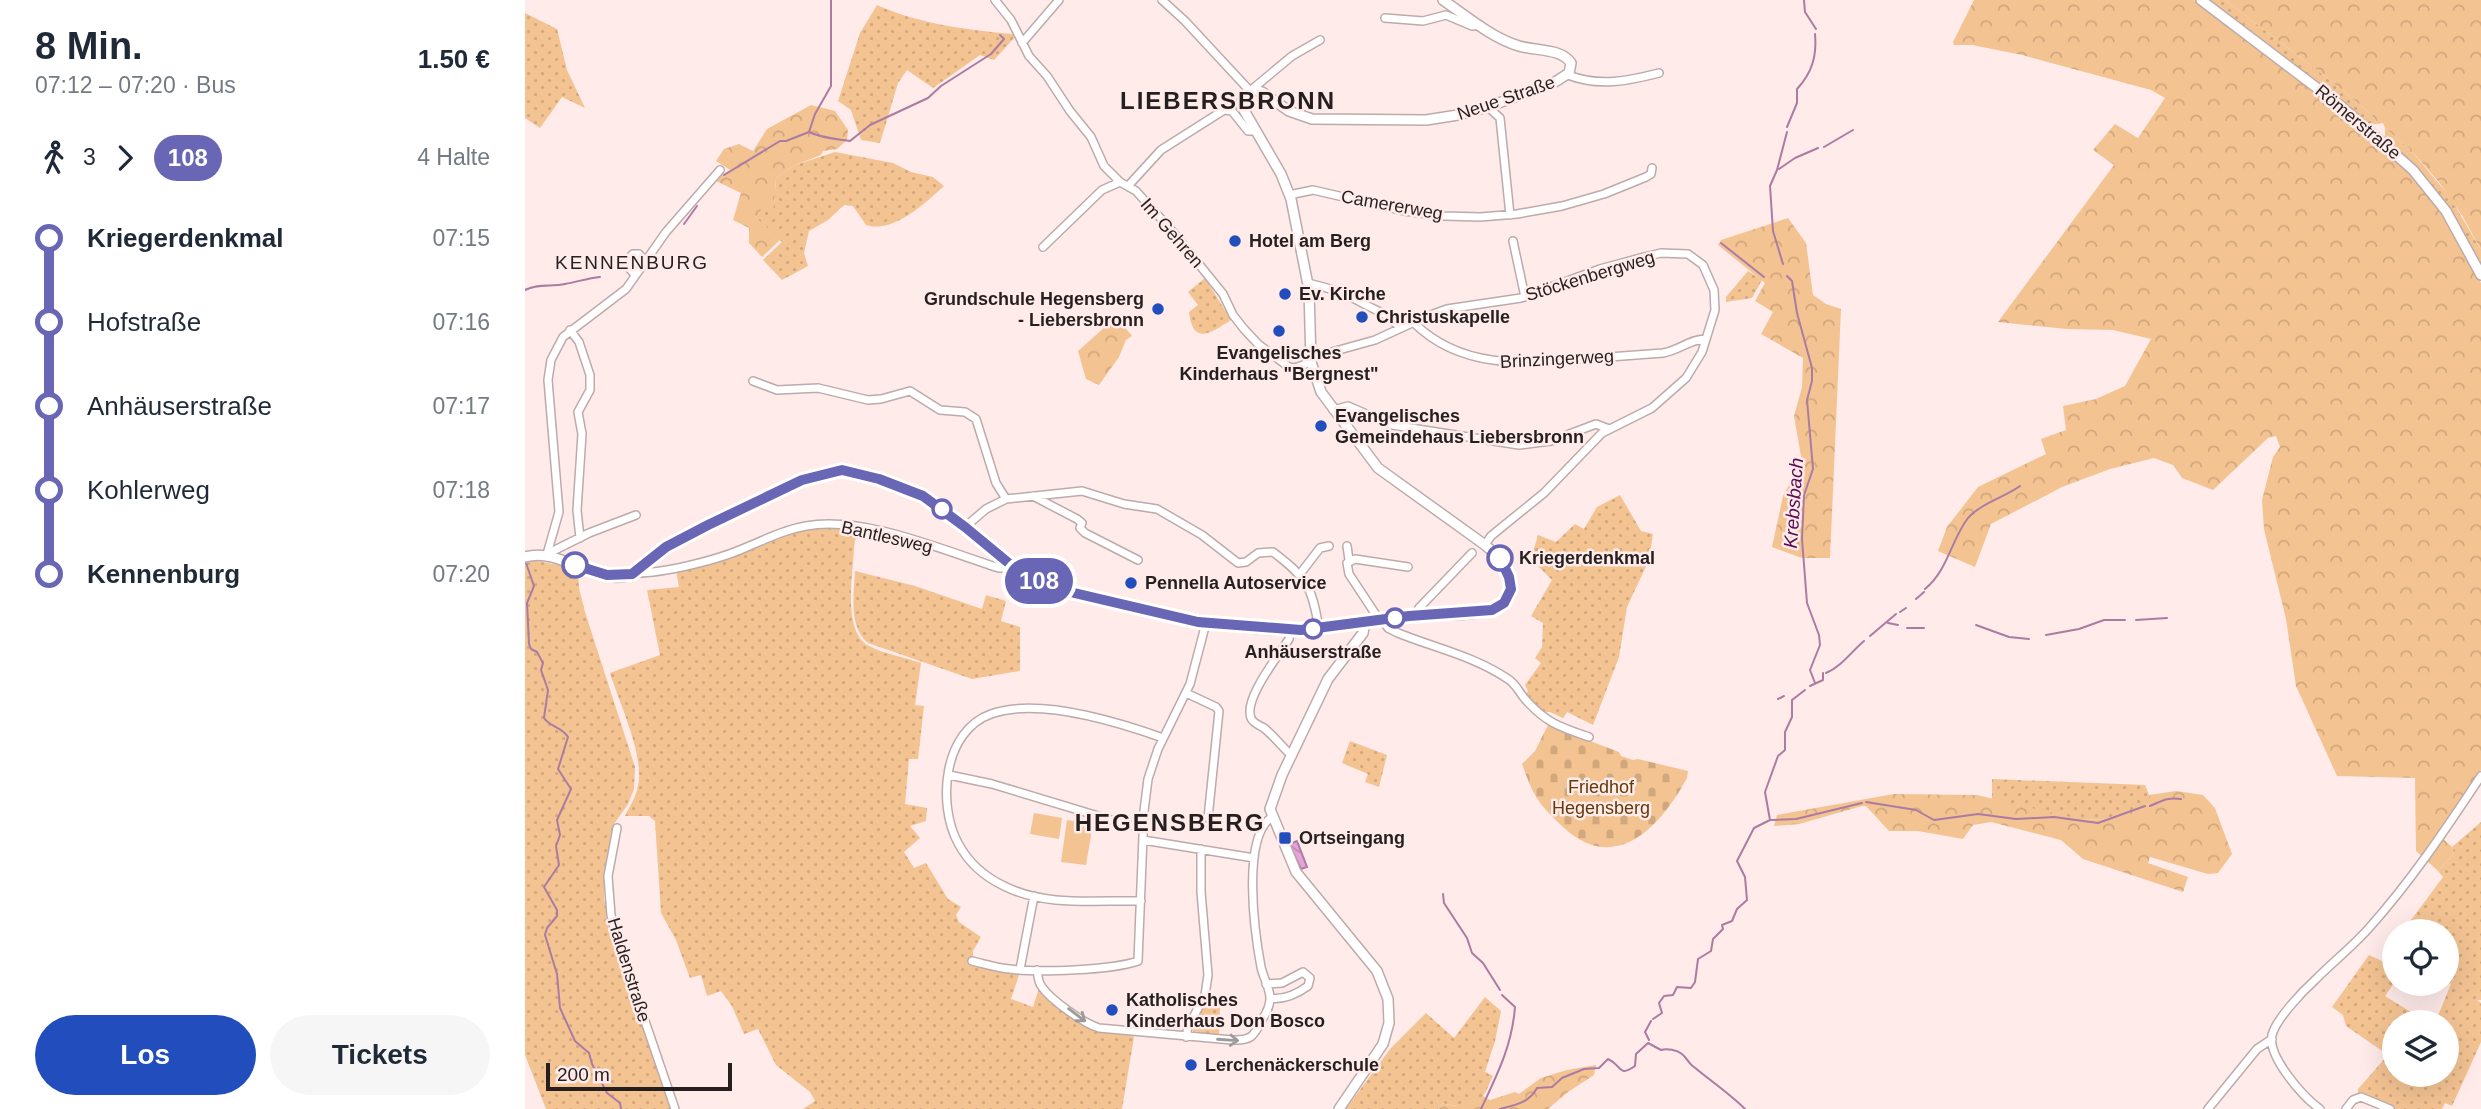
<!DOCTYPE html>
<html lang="de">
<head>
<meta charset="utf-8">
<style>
  :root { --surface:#fff; --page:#f6f6f7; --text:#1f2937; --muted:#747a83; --accent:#214ebc }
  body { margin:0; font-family:Arial,sans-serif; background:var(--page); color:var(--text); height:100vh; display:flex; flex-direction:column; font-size:26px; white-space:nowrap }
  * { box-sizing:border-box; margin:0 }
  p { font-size:23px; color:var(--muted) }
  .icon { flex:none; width:38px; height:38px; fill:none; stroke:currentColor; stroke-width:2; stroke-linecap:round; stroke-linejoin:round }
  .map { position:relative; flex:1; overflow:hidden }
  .details { display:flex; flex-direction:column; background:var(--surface); width:525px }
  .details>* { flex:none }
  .badge { padding:0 14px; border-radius:23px; font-size:24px; line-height:46px }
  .tools { position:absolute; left:1857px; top:919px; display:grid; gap:14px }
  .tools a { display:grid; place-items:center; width:77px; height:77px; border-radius:50%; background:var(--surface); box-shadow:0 7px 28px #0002; font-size:35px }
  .scale { position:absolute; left:21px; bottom:18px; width:186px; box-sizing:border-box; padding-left:7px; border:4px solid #251f1f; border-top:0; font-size:19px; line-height:24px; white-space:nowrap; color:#251f1f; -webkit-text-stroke:5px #feebea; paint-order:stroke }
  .map>.badge { position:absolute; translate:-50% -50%; box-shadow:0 0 0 4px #fff }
  .legs { display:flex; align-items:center; gap:10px; height:77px; padding:0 35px; font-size:23px }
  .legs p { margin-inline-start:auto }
  .summary { display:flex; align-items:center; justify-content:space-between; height:119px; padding:0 35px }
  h1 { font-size:38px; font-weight:700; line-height:52px }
  .cta { display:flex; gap:14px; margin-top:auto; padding:14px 35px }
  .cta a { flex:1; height:80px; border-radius:42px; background:var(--accent); color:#fff; font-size:28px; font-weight:700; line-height:80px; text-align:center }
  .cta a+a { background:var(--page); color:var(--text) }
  ul { padding:0 35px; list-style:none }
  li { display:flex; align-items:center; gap:24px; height:84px; font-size:26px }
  li i { display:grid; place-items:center; width:10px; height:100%; margin:0 9px; background:currentColor }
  li i::after { content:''; width:18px; height:18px; margin:-9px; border:5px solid; border-radius:50%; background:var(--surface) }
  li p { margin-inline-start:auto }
  li:first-child i { background:linear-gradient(#0000 50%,currentColor 0) }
  li:last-child i { background:linear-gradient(currentColor 50%,#0000 0) }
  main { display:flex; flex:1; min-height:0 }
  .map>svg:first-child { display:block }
  .green { fill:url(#green-dots) }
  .forest { fill:url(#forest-crowns) }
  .cemetery { fill:url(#cemetery-stones) }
  .pitch { fill:#f4c392 }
  .water { fill:url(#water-waves); stroke:#ac7ba2; stroke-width:2 }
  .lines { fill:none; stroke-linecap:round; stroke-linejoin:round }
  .stream { stroke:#ac7ba2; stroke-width:2 }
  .minor-casing { stroke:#bdabab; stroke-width:10 }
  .tertiary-casing { stroke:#bdabab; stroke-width:12 }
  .minor { stroke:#fff; stroke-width:7 }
  .tertiary { stroke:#fff; stroke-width:9 }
  .oneway { stroke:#9d9a9a }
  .line-1-casing { stroke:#fff; stroke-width:16 }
  .line-1 { stroke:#6866b5; stroke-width:10 }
  .poi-dot { fill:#214ebc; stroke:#feebea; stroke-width:2.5 }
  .stop-1-dot { fill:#fff; stroke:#6866b5; stroke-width:3.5 }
  .labels { text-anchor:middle; stroke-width:5; stroke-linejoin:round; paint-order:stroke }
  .street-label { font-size:18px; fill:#251f1f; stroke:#feebea }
  .poi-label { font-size:18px; font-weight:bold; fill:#251f1f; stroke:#feebea; text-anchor:start }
  .stop-label { font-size:18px; font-weight:bold; fill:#251f1f; stroke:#feebea; text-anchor:start }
  .park-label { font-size:18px; fill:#633a07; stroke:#feebea }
  .neighbourhood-label { font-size:19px; letter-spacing:2px; fill:#251f1f; stroke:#feebea }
  .water-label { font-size:19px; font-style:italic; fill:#5c0a53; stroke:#feebea }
  .district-label { font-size:24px; font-weight:bold; letter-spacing:2px; fill:#251f1f; stroke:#feebea }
</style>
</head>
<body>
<main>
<section class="details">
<div class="summary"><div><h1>8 Min.</h1><p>07:12 – 07:20 · Bus</p></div><b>1.50 €</b></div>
<div class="legs"><svg class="icon" aria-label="walk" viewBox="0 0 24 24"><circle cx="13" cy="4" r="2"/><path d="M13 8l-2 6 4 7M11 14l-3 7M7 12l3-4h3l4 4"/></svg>3<svg class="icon" aria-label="forward" viewBox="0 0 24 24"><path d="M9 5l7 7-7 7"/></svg><b class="badge" style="background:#6866b5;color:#fff">108</b><p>4 Halte</p></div>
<ul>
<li><i style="color:#6866b5"></i><b>Kriegerdenkmal</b><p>07:15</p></li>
<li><i style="color:#6866b5"></i><span>Hofstraße</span><p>07:16</p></li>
<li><i style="color:#6866b5"></i><span>Anhäuserstraße</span><p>07:17</p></li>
<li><i style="color:#6866b5"></i><span>Kohlerweg</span><p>07:18</p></li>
<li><i style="color:#6866b5"></i><b>Kennenburg</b><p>07:20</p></li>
</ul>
<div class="cta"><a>Los</a><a>Tickets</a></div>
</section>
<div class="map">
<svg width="1956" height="1109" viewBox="0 0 1956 1109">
  <defs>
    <pattern id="green-dots" width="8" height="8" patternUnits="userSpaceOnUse" patternTransform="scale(1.75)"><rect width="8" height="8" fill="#f4c392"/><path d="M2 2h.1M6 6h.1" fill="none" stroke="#d1a77d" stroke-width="1.8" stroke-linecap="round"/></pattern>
    <pattern id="forest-crowns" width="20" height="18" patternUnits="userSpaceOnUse" patternTransform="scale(1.75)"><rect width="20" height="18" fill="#f4c392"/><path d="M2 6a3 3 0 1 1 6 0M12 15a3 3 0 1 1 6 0" fill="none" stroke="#d1a77d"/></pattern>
    <pattern id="cemetery-stones" width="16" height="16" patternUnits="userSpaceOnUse" patternTransform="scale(1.75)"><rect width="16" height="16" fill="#f4c392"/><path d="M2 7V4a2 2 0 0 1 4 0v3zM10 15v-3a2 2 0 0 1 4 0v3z" fill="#d1a77d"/></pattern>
    <pattern id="water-waves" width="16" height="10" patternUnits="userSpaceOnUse" patternTransform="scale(1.75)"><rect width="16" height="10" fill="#e6a2da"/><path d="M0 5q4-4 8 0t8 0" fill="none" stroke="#c58bbb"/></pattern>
  </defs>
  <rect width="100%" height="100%" fill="#feebea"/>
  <!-- green -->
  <path class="green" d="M1682,0H1700L1805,80L1847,115L1853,124H1843L1761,59Z
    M352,5C394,24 443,30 488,34L490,37L469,60L455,55L408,88L382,70L373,83L355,143L336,140L326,110L313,101L335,33Z
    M0,13L32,29L42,70L60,108L37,97L15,128L0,118Z
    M1860,128L1884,148L1925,197L1956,250V267C1930,215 1903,179 1860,139Z
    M310,152L368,163L386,172L408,177L419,186C400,203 368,234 341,225L328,206L319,205L303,220L284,231L279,253L283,266L257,280L238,260L257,242L231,218L238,206L245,212L249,205L251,178L270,165Z
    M1223,271L1237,280L1227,298L1201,302V297Z
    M680,278L706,320C687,332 668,347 664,312L673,305L663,292Z
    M1095,495L1116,531L1128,534L1124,560L1102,607L1094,657L1068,725L1042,712L1038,718L1025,712H1018L1001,694L1003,691L1000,685L1016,663L1010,658L1017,647L1018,623L1006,616L1027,580L1006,559L1013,535L1031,542L1050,524L1059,529L1072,507Z
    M297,526L340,530L330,540L329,548C328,574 317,632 344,646C359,654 379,657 396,663L390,705L399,706L393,759H384L380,804L402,808L401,821L385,826L395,838L379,852L389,868L401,863L423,899L436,907L431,915L434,922L456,937L448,951V958L495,972L486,999L508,1007L514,988L572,1030L607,1034L609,1037L597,1109H278L290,1101L285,1092L251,1065L233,1029L219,1034L207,1006L196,991L182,996L176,975L165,978L151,940L136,913L130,821L124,816H100C105,806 111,797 113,786C120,757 94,702 85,673L135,655L122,590L154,587L151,570L278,528Z
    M11,561L34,565L53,574L54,588L60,612L110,767L109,789L103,804L89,824L79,878V899L88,937L146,1109H21L0,1055V563Z
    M330,571L390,586L457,609L461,595L481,601L476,621L495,627V671L447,679L343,643C323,626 329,595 330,571Z
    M825,741L862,755L854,787L840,782L843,774L817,763Z
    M1467,779L1620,785L1624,795V804L1580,819L1557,820L1467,800Z
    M1956,822V1000H1952L1956,1003V1042L1927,1106L1920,1103L1917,1109H1869L1833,1095V1089L1863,1055L1821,1026L1818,1015L1807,1007L1844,955L1857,961L1869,943V983L1860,996L1902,1022H1869V1074H1922V1022H1907L1912,1018L1926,984L1922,982V931H1878L1918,877L1913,871L1929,853L1927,847Z
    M960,997L976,1011L970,1041L960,1072L968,1076C964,1083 962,1092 957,1097C948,1105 928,1108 918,1103L913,1109H821L865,1049L901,1013L929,1038Z
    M678,1003L695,1007L694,1037L670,1035C663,1026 674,1013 678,1003Z"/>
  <!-- forest -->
  <path class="forest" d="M1449,0H1669L1813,109L1864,152L1894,182L1916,210L1956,283V770L1914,835L1927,847L1929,853L1913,871L1891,851L1890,778L1812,776L1771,686L1761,619L1739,529L1737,500L1748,457L1755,447L1751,436L1743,438L1688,490L1657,478L1648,465L1629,458L1585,469L1537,487L1466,524L1450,567L1413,551L1422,527L1453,487L1521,454L1516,439L1541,430L1538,406L1571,399L1600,386L1626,339L1588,330L1542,329L1473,322L1589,165L1568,150L1590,124L1613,138L1640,98L1626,90L1497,55L1447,45H1429L1428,42Z
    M1700,0H1956V250L1938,217L1913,181L1884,148L1860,128L1858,123L1853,124L1847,115L1805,80Z
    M286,105L310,111L323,130L322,140L312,149L298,151L296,155L270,165L251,178L249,206L246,213L238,207L231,218L256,239L237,257L224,243V228L208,220L216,193L189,180L205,170L191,161L199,149L214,144L228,151L242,129Z
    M1263,218L1281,243L1288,295L1301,304L1316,309L1305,558H1277L1247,547L1258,496L1277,462L1269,416L1277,387L1278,358L1236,334L1248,312L1230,301L1240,283L1193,245L1196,240Z
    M589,319H593L607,336L601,340L594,357L574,385L561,379L553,351Z
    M1651,791L1678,795L1690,808L1707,854L1693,873L1683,874L1625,857L1623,863L1663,877L1658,892L1558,859L1536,840L1466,822L1448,825L1438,839L1393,831H1364L1341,806H1337L1274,824L1249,826L1252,815L1369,794L1452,795L1557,820L1581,819L1624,804V795Z
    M1071,1065L1069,1075L1043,1092L1023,1109H913L918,1103C930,1109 947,1103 958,1096L965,1100L990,1092L994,1094L1016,1078L1042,1070Z"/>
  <!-- cemetery -->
  <path class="cemetery" d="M1023,725L1094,752L1096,756L1108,760L1113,759L1163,771L1162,778C1136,826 1090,877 1037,826C1012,802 1009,797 997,764L1010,751Z"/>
  <!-- pitch -->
  <path class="pitch" d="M509,813L537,818L534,839L505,834Z
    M542,820L568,824L561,865L536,862Z"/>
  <!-- water -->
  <path class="water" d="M772,841L782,867L776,869L764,844Z"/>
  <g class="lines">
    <!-- stream -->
    <path class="stream" d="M1279,0L1280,12L1291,29
      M1262,127L1272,103V89C1287,73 1292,56 1290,34
      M284,132L290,114L306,86V0
      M1299,147L1328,130
      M1254,169L1270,158L1293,148
      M199,175L255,141H261L284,132C296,138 311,139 325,141L345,125L403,98L416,86L466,54L479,39L475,35
      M159,224L172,206
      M1196,243L1239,277
      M1258,264L1248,231L1245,186L1252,170L1262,132
      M1262,276L1267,281L1272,313L1287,368V381L1282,400L1288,469L1279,495L1277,539L1282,603L1294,635L1295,645L1285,670L1290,683
      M0,290C13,283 26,287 40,284C52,282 63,278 75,277
      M0,560L9,586L2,603L4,644L6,649L12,652L18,663L16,670L23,690L19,718C25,727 37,727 43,737L33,769L46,789L32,820L35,835L31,846L34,865L19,887L32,910V916L22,928L20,935L32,974L35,1008L50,1041L64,1053L67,1064L82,1093L95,1103L96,1109
      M1400,589C1423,570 1426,540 1443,518C1455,504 1480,497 1495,486
      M1391,599L1399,592
      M1375,612L1381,608
      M1611,620L1642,618
      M1363,623L1373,625
      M1451,625L1484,637L1504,639
      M1382,628H1399
      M1521,635L1554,629L1579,620H1600
      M1345,636L1371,614
      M1301,673C1316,667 1327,651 1339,641
      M1285,686L1298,680V673
      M1253,699L1259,696
      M1341,802L1391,810L1409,820L1453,814L1491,819L1529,817L1573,823L1620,806
      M1625,806C1637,801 1641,797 1656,799
      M1246,820L1271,819L1337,803
      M918,894L919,903L942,938L947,953L958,963L975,990
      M1128,1019L1137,1013L1134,1003L1139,996L1148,995L1152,987L1166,988L1170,982L1173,959L1186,951L1188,939L1198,929L1197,925L1207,921L1212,909L1222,900L1220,877L1212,861L1229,828L1245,820L1240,792L1253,756L1260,750V732L1267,717V700L1280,690
      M1124,1040L1120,1032L1126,1021
      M956,1109C972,1075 987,1046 990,1007L977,995
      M975,1109C990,1105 1004,1103 1012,1088L1027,1087L1037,1078L1059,1069L1074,1068L1083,1059C1097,1065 1093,1078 1110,1066L1111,1054L1123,1043L1136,1050C1142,1048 1152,1050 1157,1054C1162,1058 1164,1064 1169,1067C1187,1082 1204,1093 1220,1109"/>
    <!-- minor casing -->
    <g class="minor-casing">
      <path id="minor" d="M470,0L486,20L504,56L522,76L545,111L566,137L579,166L595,182L611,191L648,232L698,294L708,315L719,329L733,344L764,367L770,368L786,362
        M637,0L660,21L725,91L767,56L795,40
        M860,18L898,21L921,15L947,26L955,25
        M497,43L534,0
        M1043,75C1074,87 1103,81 1134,73
        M963,107L975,118L985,215
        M603,186L636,150L699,110L707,111L723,131H731
        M764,195L788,190L879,211L919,216L955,217L992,214L1037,206L1079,194L1121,177L1126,174L1127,168
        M988,241L1000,297
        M518,247L577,190L595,182
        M110,275L104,268V258L108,254H114L119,261
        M783,283C807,289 818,292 839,304C857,314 860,311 875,328
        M889,323C936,369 997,364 1057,359C1084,357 1111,355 1138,353C1155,350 1165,339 1181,339
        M45,330L54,342L65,375V390L53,412L57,434L52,510L55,538
        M785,358L850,340L900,317L922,309L996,298L1075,269L1119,257L1136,253L1163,254L1178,265L1189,290L1190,310L1177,352L1161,378L1127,408L1077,433L1019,493L966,536L960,545
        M228,381L252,390L293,388L343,400L356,399L385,391L415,410L440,412L451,419L471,483L481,499
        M808,410L823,406L867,425L994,445L1026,441L1071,424L1084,429
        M508,496L552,519L557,523L555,528L560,533L613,560
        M440,527L461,509L481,499L557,491L599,504L632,509L677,535L713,563L721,562L733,553L748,552C782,578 787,586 794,629
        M822,546L824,560
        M22,554L34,512L23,380L26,360L38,337L101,289L141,232L195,170
        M22,554L64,533L111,515
        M111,573C139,573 188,561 215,550C237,541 258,530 281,526C338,515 420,551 474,568H491
        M775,574L795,548L804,546
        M891,615L894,608L947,553
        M858,620L863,628L873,633C910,648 949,656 983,679C991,684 994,692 1000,699C1021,723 1035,727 1064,737
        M855,621L824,574L822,563L830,559L883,567
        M766,630L764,639C754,655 718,699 726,718C727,722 735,726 739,728C749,736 757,747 767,756
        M661,693L691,707L694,711L683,818
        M424,775L467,784L603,825L618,826
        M92,828L83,876L86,915L94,945L150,1109
        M618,840L729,858
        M616,901C570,900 521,907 479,886C460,877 443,862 433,843C412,804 418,731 466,714C513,697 593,722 638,738
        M447,961C460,964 473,968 485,969C512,973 588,970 613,961L619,811L623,779L633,749L665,684L681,623
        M495,969L509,896
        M512,970C513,976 513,982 517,987C526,1000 558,1023 574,1028L707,1040C728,1041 729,1035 738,1018C742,1012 745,1006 745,998C745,988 738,977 736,967C730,935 716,837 747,817
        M741,984L757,983L778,972L785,978L783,986C772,994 759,1000 745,998
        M661,1037L663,1027L680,995L683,975L676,892V849
        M1683,1109L1732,1049L1747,1039
        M1795,1109C1778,1097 1742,1056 1747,1035C1751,1019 1778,991 1790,980C1808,962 1828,946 1844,928C1886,881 1921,829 1956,776
        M1821,1109L1828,1100L1836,1097L1865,1109"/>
    </g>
    <!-- tertiary casing -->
    <g class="tertiary-casing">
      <path id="tertiary" d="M1676,0L1817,107L1888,170L1921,211L1956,275
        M0,557C37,546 71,589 108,574C122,568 131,553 144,546C164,532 187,523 209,512C239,498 285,469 319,471C374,474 420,511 461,544C476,556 490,569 506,578C535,593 568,597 598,604C656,617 716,632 776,630C815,629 854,618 893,615C917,614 996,622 985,581C982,565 972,555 960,545L853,468L796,392L786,362L784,290L766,199L756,174L716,105L719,95L730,90L737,92L764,111L787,119L901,120L933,115L963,107L1030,82L1044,73L1046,63C1036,48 1010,51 994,46C967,38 941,16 918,0
        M814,1109L858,1044L864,1023L863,999L852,971L771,872L745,809L757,775L803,679L838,633L840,623"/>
    </g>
    <!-- minor -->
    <use href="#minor" class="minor"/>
    <!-- tertiary -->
    <use href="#tertiary" class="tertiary"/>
  </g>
  <!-- one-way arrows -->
  <defs><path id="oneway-shaft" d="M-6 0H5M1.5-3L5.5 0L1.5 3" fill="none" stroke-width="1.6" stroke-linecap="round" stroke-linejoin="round" transform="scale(1.75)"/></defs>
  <g class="oneway">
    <use href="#oneway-shaft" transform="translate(552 1015) rotate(37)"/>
    <use href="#oneway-shaft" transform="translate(703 1040) rotate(4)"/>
  </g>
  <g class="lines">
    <!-- line-1 casing -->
    <g class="line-1-casing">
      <path id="line-1" d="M50,565L82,575L107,574L141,547L183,525L277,480L317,470L354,479L398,496L440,527L486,565L515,582L545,592L673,622L776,630L884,616L967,610L979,603L986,589L984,577L975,558"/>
    </g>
    <!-- line-1 -->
    <use href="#line-1" class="line-1"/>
  </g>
  <!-- markers -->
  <g class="poi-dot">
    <circle cx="710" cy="241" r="7"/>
    <circle cx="760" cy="294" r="7"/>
    <circle cx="633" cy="309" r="7"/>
    <circle cx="837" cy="317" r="7"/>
    <circle cx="754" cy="331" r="7"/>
    <circle cx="796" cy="426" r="7"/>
    <circle cx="606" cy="583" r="7"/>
    <rect x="753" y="831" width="14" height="14" rx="3.5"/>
    <circle cx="587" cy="1010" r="7"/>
    <circle cx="666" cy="1065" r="7"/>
  </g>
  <g class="stop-1-dot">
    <circle cx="417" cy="509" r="9"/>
    <circle cx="975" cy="558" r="12"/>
    <circle cx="50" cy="565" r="12"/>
    <circle cx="870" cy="618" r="9"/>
    <circle cx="788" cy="629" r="9"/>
  </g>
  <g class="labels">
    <!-- street labels -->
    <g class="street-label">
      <text transform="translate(981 98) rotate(-19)" y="6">Neue Straße</text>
      <text transform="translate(1833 122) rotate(40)" y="6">Römerstraße</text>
      <text transform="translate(867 205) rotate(10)" y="6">Camererweg</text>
      <text transform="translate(647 233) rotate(49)" y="6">Im Gehren</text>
      <text transform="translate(1065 276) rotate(-17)" y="6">Stöckenbergweg</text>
      <text transform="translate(1032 359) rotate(-3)" y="6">Brinzingerweg</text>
      <text transform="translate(362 537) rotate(13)" y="6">Bantlesweg</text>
      <text transform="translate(104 970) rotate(73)" y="6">Haldenstraße</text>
    </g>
    <!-- poi labels -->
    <g class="poi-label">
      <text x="724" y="247">Hotel am Berg</text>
      <text x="774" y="300">Ev. Kirche</text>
      <text x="619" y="305" text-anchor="end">Grundschule Hegensberg<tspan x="619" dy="21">- Liebersbronn</tspan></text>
      <text x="851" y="323">Christuskapelle</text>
      <text x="754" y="359" text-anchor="middle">Evangelisches<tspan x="754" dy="21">Kinderhaus "Bergnest"</tspan></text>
      <text x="810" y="422">Evangelisches<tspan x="810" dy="21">Gemeindehaus Liebersbronn</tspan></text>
      <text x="620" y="589">Pennella Autoservice</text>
      <text x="774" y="844">Ortseingang</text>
      <text x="601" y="1006">Katholisches<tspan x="601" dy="21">Kinderhaus Don Bosco</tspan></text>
      <text x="680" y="1071">Lerchenäckerschule</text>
    </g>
    <!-- stop labels -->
    <g class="stop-label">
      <text x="994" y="564">Kriegerdenkmal</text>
      <text x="788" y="658" text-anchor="middle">Anhäuserstraße</text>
    </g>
    <!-- park labels -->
    <g class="park-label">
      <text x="1076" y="793">Friedhof<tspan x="1076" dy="21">Hegensberg</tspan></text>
    </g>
    <!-- neighbourhood labels -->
    <g class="neighbourhood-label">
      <text x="107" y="269">KENNENBURG</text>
    </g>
    <!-- water labels -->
    <g class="water-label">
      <text transform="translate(1268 503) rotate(-86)" y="7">Krebsbach</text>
    </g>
    <!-- district labels -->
    <g class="district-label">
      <text x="703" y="109">LIEBERSBRONN</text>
      <text x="645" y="831">HEGENSBERG</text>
    </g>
  </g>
</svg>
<div class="tools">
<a><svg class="icon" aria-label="locate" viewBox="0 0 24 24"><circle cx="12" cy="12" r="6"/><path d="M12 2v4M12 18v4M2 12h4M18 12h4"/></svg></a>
<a><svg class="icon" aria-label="layers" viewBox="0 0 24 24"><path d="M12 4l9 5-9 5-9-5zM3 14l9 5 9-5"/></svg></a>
</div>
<div class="scale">200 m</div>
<b class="badge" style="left:514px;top:581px;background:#6866b5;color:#fff">108</b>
</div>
</main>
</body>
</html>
